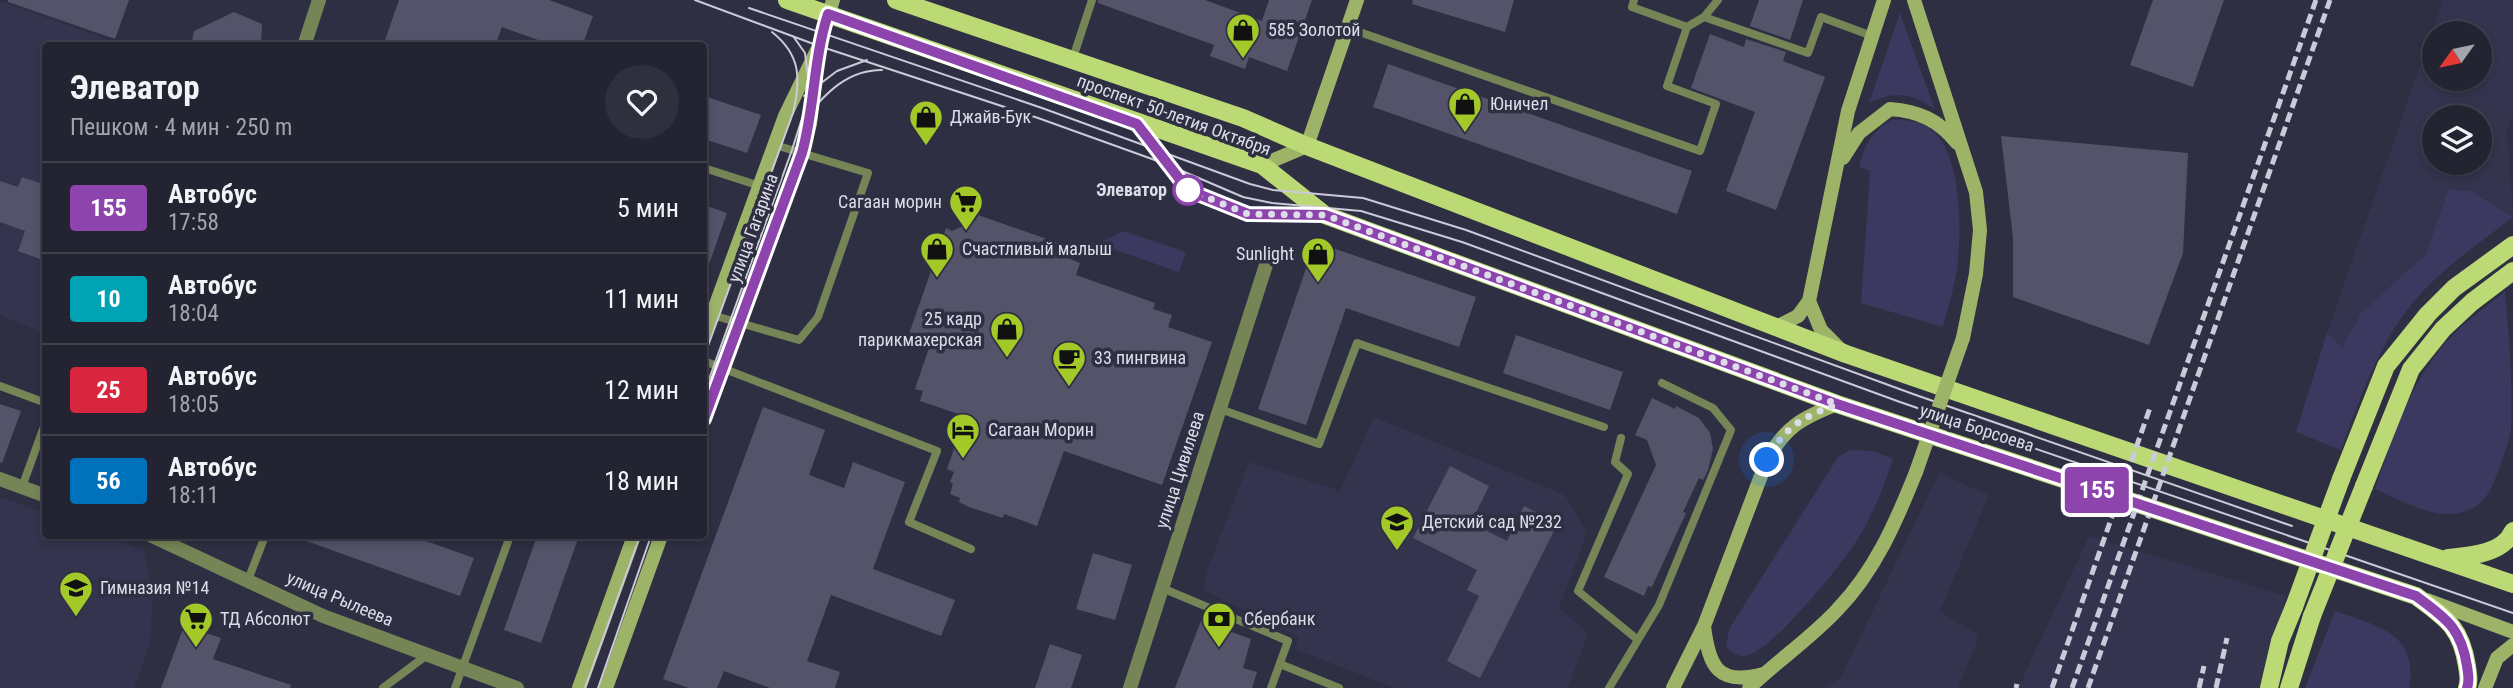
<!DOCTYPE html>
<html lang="ru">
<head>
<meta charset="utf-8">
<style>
  :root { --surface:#232332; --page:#2f2f3e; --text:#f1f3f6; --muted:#a3a4ac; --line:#40404d }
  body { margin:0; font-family:"Roboto Condensed",sans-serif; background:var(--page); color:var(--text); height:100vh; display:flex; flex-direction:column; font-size:26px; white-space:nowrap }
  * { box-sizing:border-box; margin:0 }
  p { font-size:23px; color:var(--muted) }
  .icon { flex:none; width:38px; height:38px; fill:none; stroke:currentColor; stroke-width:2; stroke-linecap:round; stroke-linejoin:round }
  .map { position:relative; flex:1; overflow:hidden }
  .side { position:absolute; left:42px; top:42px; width:665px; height:497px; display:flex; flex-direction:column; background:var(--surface); border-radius:7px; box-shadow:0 4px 10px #0003,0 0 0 2px var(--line) }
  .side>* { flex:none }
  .badge { padding:0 14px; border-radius:5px; font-size:24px; line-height:46px }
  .needle { width:46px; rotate:237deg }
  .tools { position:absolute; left:2422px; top:21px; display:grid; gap:14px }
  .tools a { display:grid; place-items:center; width:70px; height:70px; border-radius:50%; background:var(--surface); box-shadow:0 4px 10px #0003,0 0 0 2px var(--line); font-size:35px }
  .you { position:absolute; width:35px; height:35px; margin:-18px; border:5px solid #fff; border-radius:50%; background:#1a73e8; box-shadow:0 0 0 10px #1a73e833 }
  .map>.badge { position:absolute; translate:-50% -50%; box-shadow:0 0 0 4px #fff }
  .round { display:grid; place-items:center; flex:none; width:74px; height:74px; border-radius:37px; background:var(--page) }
  .headline { display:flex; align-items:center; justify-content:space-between; height:119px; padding:0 28px }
  h1 { font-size:33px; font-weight:700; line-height:52px }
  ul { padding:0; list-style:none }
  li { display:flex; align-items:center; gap:21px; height:91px; padding:0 28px; border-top:2px solid var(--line) }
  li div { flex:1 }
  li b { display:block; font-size:26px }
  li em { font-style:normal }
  li .badge { min-width:77px; font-weight:700; text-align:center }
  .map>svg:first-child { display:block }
  .built { fill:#35344f; fill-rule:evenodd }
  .green { fill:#3b395f }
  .building { fill:#54536a }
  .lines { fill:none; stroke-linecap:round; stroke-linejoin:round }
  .lane { stroke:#768556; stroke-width:8 }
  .street { stroke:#768556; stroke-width:14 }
  .secondary { stroke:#9db468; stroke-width:14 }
  .primary { stroke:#bbd975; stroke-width:18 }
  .tram { stroke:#cacad8; stroke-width:2 }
  .rail { stroke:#cacad8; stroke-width:5; stroke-dasharray:10 5; stroke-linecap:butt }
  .secondary-bridge { stroke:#9db468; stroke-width:14 }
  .primary-bridge { stroke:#bbd975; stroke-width:18 }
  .line-casing { stroke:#fff; stroke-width:16 }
  .line { stroke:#8e44ad; stroke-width:10 }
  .walk { stroke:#ddddea; stroke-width:7; stroke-dasharray:0 12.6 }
  .stop-dot { fill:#fff; stroke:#8e44ad; stroke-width:3.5 }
  .labels { text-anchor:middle; stroke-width:7; stroke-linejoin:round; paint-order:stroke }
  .poi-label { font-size:18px; fill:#ddddea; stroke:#2f2f43; text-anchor:start }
  .street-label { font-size:18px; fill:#ddddea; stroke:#2f2f43 }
  .stop-label { font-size:18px; font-weight:bold; fill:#ddddea; stroke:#2f2f43; text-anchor:end }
</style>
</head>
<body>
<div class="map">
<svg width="2513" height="688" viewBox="0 0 2513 688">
  <rect width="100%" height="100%" fill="#2f2f43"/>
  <!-- built -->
  <path class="built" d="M2443,0H2513V112L2507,130L2513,216L2471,191L2448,190L2426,254L2361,313L2342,348L2327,333ZM2434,33H2480V79H2434ZM2434,117H2480V163H2434Z
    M0,1L123,45L46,46L45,333L0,315Z
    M1374,417L1565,495L1587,533L1559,608L1588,633L1568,688H1394L1295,649L1299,637L1203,590L1207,571L1249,462L1340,491Z
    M1939,473L1989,495L1940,611L1979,636L1958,688H1823L1840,679Z
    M0,497L45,513L46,536H105L144,551L153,593L150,643L134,688H0Z
    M2089,536L2286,596L2260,688H2018Z"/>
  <!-- green -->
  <path class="green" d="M1900,13L1935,110C1914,93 1893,91 1869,103Z
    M1891,120C1904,120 1916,120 1928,127C1964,151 1962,237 1956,275C1953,292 1947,310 1943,327L1861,303L1870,171L1859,167C1865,144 1871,133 1891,120Z
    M2448,190L2471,191L2513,217C2485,239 2455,259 2429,285C2383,330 2363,391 2341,450L2296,432L2327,333L2342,348L2361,313L2426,254Z
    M1123,231L1186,252L1179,272L1098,244Z
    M2505,291C2509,336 2513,385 2511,430C2509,442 2504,454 2500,466C2490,495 2481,514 2445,514C2422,513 2396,498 2375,489C2393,436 2410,383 2448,340C2464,322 2487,307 2505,291Z
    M1851,450L1873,451L1893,459C1884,486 1874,512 1859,537C1843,563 1773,651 1745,656C1737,657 1732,652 1726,647L1729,629L1838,457Z
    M2335,611C2376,626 2419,632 2409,688H2305Z"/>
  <!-- building -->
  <path class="building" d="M8,0H129L115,39L8,2Z
    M399,0H549L593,16L582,46H555L502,27L495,46H383Z
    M1098,0H1205L1262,21L1269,0H1312L1287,71L1249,57L1245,69L1210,56L1214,45L1098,3Z
    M1413,0H1514L1505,32L1412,4Z
    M1759,0H1803L1790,40L1750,26Z
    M2153,0H2224L2193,87L2130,65Z
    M234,12L262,24L261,46H191L194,31Z
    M1710,34L1744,47L1746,39L1786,52L1783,61L1825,77L1776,210L1726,191L1755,112L1691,88Z
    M1388,64L1692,171L1677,214L1373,107Z
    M704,96L761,115L747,153L704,139Z
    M2001,136L2188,153L2183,253L2149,345L2013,297V238Z
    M22,177L46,185V261L18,251L25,231L0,222V181L18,187Z
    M704,205L727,213L706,273L704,272Z
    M978,215L1067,246L1063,256L1080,263L1076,275L1155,303L1153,309L1172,315L1168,327L1212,342L1162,485L1064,451L1037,526L1004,514L1003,518L969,507L959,502L960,498L950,494L953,484L950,482L954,472L947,469L955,446L962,449L973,419L920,401L923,391L915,389L931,342L909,334L946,228L952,231L975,221Z
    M1315,242L1476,297L1459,347L1346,308L1306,425L1258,409Z
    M1516,335L1623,372L1610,410L1503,373Z
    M1652,398L1675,409L1676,406L1699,418L1710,433L1713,449L1708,470L1703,480L1699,478L1683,512L1686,513L1652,587L1648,586L1644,596L1604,577L1656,465L1647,440L1635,435Z
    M0,404L21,411L2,463L0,462Z
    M763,407L825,430L809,475L844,488L853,462L905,482L873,569L955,600L941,636L831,595L807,661L840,672L835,688H770L724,671L717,688H689L663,679Z
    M1450,466L1489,486L1471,523L1507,541L1524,506L1558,523L1480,678L1447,661L1479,596L1467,590L1477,570L1413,538Z
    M298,536H412L474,558L460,596L298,538Z
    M537,536H579L541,643L504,630Z
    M1093,553L1132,565L1115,620L1076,609Z
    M1201,621L1251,639L1243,668L1257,672L1252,688H1175Z
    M184,626L221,638L213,659L291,685L290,688H161Z
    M1050,644L1082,655L1071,688H1035Z"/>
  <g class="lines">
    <!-- lane -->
    <path class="lane" d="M1634,0L1632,7L1687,27
      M1718,0L1704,17L1808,53L1821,17L1872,36
      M1348,28L1700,151L1716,104L1667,86L1687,27L1704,17
      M1072,61L1092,0
      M1139,126L1188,190L1249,214L1321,215
      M704,168L760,186
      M712,315L799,340L818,317L868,173L775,145
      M704,361L937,451L909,522L971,549
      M0,386L46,403
      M1220,409L1319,444L1357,343L1604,427
      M1621,438L1615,462L1628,474L1578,591L1638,640
      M22,487L46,421
      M248,580L265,536
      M1162,588L1288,641L1271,688
      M1280,664L1339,688
      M383,688L427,655
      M455,688L510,536
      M1609,688L1659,605L1731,430L1713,408L1662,383"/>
    <!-- street -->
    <path class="street" d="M304,46L319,0
      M0,479L46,496
      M152,536L323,616L517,688
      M1130,688L1266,265"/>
    <!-- secondary -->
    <path class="secondary" d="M1914,0L1976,192L1980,230L1976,274L1963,338
      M1843,158L1859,133L1890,109C1918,111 1939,120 1957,143
      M1262,165L1307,146L1357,0
      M1809,301L1821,330L1842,351
      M1778,326L1798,316L1809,301L1848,111L1884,0
      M704,337L785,116L819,46L833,0
      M704,419L802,153L810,124L819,46
      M2427,600L2513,632
      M1704,626C1709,667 1718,686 1763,674
      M579,688L634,536
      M606,688L661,536
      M1673,688L1704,626L1767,460C1786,426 1802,418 1837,404
      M1749,688C1777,661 1810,639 1837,610C1875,571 1896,522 1916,472
      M2485,688L2497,658L2513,645"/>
    <!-- primary -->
    <path class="primary" d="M787,0L1262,165L1325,215L1837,404L2416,596C2446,618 2461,627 2467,666C2468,674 2470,680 2467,688
      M896,0L1243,118L1307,146L1846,354L2513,584
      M2341,479L2386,366L2428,314L2454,288L2513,245
      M2364,486L2411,369L2443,329L2472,302L2513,271
      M2448,558C2470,556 2503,554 2513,531
      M2269,688L2280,641L2294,607
      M2289,688L2312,616"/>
    <!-- tram -->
    <path class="tram" d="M695,0L819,46L1038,118L1166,164L1243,197L1272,203L1361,211L1462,242L1900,402L2513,613
      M749,8L1042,108L1250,184L1273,190L1363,198L1466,230L1913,394L2292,526
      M804,96L837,71L867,60
      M805,118C826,93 847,70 882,70
      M704,357L793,113C801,79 801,55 772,32
      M704,393L792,150L810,93L805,53L793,36
      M585,688L640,536
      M598,688L651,536"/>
    <!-- rail -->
    <path class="rail" d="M2016,688L2017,684
      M2052,688L2151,405
      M2072,688L2316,0
      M2088,688L2330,0
      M2199,688L2204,666
      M2216,688L2227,638"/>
    <!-- secondary-bridge -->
    <path class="secondary-bridge" d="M1916,472L1963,338"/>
    <!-- primary-bridge -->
    <path class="primary-bridge" d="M2294,607L2341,479
      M2312,616L2364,486"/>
  </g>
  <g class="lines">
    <!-- line casing -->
    <g class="line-casing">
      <path id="line" d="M704,419L802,153C815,107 813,60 828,14L1137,124L1188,190L1248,214L1325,215L1837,404L2416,596C2445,618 2461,627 2467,666C2468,674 2470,680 2467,688"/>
    </g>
    <!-- line -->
    <use href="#line" class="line"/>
    <!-- walk -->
    <path class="walk" d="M1188,190L1248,214L1325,215L1837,404C1802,418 1785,426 1767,460"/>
  </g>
  <!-- icons -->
  <defs>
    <g id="shop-pin" transform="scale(1.75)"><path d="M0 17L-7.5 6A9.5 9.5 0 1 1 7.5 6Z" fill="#a2c927" stroke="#2f2f43"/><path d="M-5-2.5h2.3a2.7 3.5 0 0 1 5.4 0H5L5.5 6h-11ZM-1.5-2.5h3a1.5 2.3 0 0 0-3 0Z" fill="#111"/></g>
    <g id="supermarket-pin" transform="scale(1.75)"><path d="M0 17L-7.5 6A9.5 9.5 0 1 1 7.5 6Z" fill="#a2c927" stroke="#2f2f43"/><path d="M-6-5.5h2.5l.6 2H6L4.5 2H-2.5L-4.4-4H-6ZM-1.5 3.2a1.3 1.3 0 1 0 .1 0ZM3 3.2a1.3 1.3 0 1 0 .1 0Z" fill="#111"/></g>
    <g id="cafe-pin" transform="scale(1.75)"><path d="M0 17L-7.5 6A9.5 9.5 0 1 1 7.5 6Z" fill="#a2c927" stroke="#2f2f43"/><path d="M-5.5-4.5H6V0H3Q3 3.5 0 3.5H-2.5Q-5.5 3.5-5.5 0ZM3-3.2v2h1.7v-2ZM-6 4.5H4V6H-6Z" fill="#111"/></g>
    <g id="hotel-pin" transform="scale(1.75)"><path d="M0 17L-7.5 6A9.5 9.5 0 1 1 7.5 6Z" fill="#a2c927" stroke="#2f2f43"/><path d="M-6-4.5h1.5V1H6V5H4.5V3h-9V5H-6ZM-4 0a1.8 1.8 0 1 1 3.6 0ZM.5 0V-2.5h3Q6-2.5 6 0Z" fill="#111"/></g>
    <g id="school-pin" transform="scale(1.75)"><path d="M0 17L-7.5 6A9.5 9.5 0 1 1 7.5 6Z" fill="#a2c927" stroke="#2f2f43"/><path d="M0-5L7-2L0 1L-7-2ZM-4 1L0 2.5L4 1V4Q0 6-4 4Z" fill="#111"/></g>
    <g id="bank-pin" transform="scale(1.75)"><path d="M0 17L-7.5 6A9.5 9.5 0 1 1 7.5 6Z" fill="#a2c927" stroke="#2f2f43"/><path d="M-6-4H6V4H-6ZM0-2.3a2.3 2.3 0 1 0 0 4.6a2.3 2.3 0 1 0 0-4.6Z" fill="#111"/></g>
  </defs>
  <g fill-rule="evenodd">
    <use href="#shop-pin" x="1243" y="30"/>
    <use href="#shop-pin" x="1465" y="104"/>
    <use href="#shop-pin" x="926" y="117"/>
    <use href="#supermarket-pin" x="966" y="202"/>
    <use href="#shop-pin" x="937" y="249"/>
    <use href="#shop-pin" x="1318" y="254"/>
    <use href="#shop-pin" x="1007" y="329"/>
    <use href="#cafe-pin" x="1069" y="358"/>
    <use href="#hotel-pin" x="963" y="430"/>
    <use href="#school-pin" x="1397" y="522"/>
    <use href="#school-pin" x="76" y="588"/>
    <use href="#supermarket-pin" x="196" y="619"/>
    <use href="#bank-pin" x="1219" y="619"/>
  </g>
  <!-- markers -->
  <circle class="stop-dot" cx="1188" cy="190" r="14"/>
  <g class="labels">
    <!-- poi labels -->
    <g class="poi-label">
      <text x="1268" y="36">585 Золотой</text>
      <text x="1490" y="110">Юничел</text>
      <text x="950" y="123">Джайв-Бук</text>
      <text x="942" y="208" text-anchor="end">Сагаан морин</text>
      <text x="962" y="255">Счастливый малыш</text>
      <text x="1294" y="260" text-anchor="end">Sunlight</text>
      <text x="982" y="325" text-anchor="end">25 кадр<tspan x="982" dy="21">парикмахерская</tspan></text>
      <text x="1094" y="364">33 пингвина</text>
      <text x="988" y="436">Сагаан Морин</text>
      <text x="1422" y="528">Детский сад №232</text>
      <text x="100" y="594">Гимназия №14</text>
      <text x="220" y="625">ТД Абсолют</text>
      <text x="1244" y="625">Сбербанк</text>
    </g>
    <!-- street labels -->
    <g class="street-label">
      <text transform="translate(1174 115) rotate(20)" y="6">проспект 50-летия Октября</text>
      <text transform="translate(753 228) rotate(-70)" y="6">улица Гагарина</text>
      <text transform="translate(1977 428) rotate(18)" y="6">улица Борсоева</text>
      <text transform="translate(1180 470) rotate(-72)" y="6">улица Цивилева</text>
      <text transform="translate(340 599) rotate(23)" y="6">улица Рылеева</text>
    </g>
    <!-- stop labels -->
    <g class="stop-label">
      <text x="1167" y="196">Элеватор</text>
    </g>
  </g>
</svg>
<div class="tools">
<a><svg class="needle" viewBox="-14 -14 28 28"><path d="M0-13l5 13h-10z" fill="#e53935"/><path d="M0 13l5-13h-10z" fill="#a3a4ac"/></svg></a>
<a><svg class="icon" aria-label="layers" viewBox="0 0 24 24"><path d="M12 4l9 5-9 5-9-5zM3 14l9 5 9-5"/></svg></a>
</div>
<div class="you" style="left:1767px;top:460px"></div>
<b class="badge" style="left:2097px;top:490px;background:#8e44ad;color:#fff">155</b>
<section class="side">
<div class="headline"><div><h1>Элеватор</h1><p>Пешком · 4 мин · 250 m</p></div><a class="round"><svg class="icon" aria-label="heart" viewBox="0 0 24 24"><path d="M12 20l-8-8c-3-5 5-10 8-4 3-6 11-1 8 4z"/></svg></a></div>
<ul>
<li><span class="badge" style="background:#8e44ad;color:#fff">155</span><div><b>Автобус</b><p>17:58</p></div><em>5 мин</em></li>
<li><span class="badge" style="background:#00a3b4;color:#fff">10</span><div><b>Автобус</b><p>18:04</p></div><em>11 мин</em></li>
<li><span class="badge" style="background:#d7263d;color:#fff">25</span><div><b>Автобус</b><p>18:05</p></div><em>12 мин</em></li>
<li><span class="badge" style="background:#0072bc;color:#fff">56</span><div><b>Автобус</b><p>18:11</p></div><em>18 мин</em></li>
</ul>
</section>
</div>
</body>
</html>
